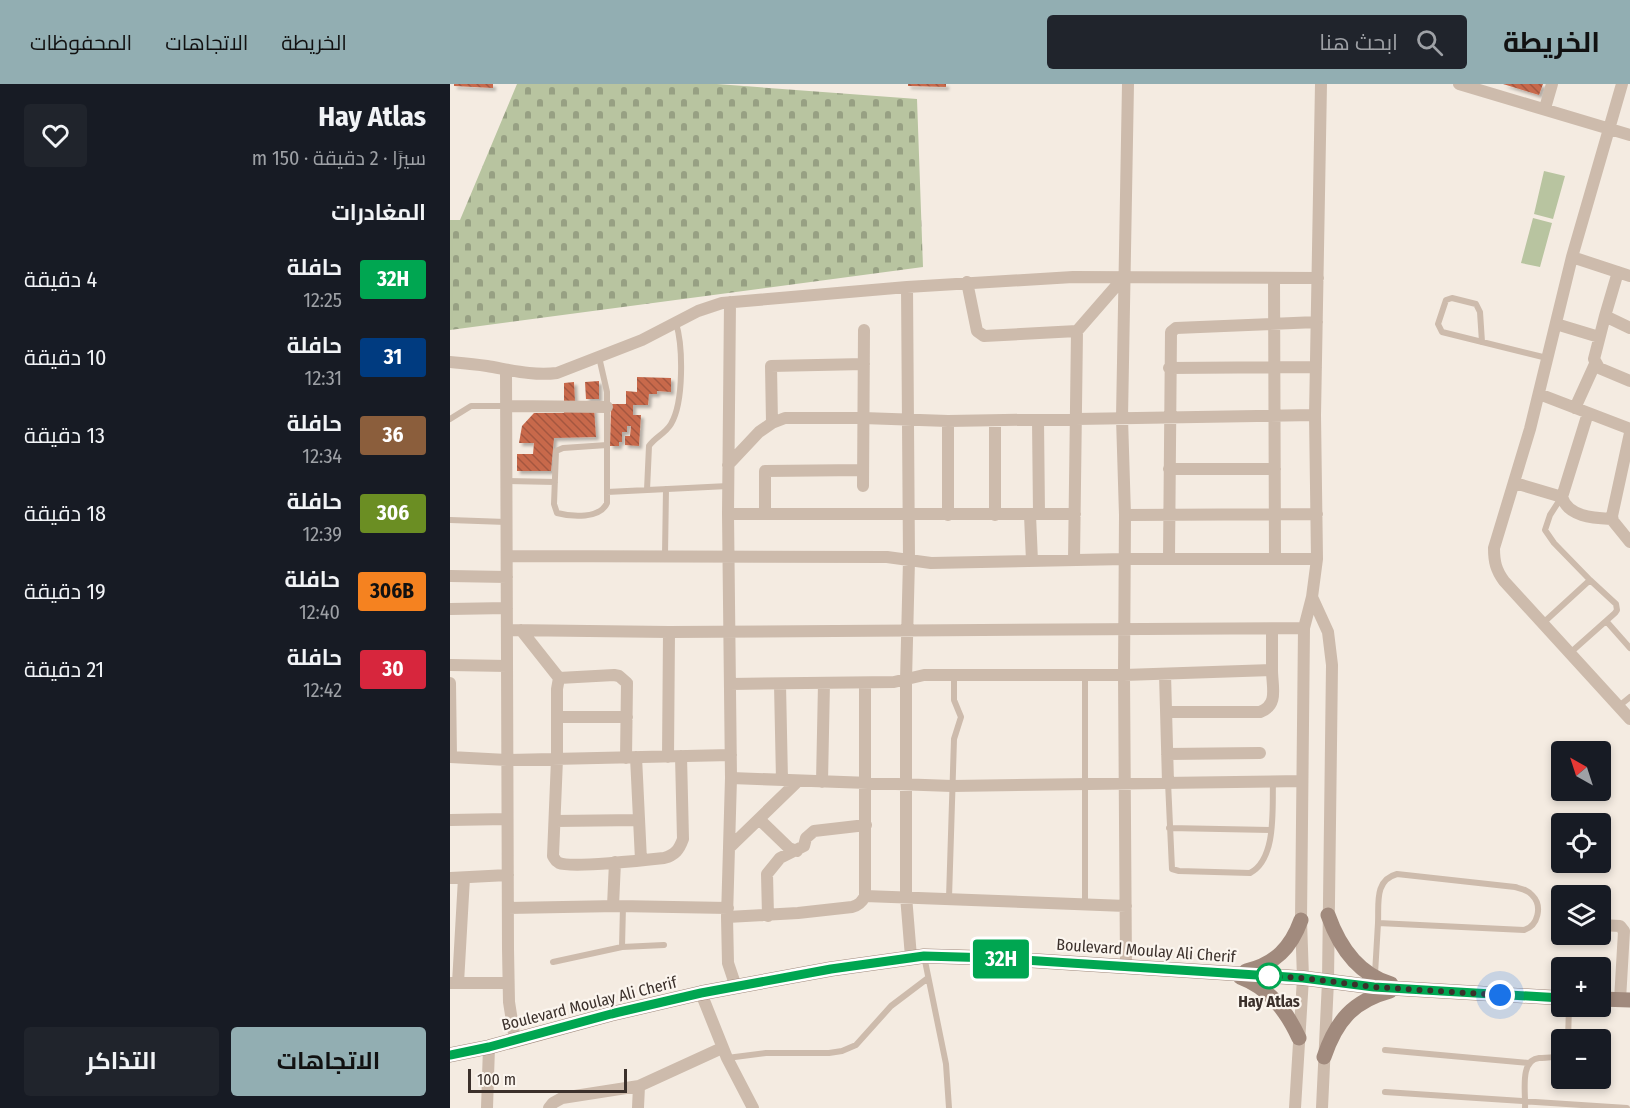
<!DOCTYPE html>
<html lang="ar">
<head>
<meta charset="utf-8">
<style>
  :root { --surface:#171b24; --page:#20242c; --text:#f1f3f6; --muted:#9ea1a6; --accent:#92aeb2 }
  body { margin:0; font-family:"Fira Sans Condensed",Cairo,sans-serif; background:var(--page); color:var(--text); direction:rtl; height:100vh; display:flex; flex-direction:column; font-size:22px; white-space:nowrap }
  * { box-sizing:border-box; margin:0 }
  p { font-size:20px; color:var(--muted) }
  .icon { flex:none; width:33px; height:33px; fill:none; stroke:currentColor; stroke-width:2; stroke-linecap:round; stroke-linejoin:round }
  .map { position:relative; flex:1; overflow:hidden; direction:ltr }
  .side { display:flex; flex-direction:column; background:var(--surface); width:450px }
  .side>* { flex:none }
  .badge { padding:0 12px; border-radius:4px; font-size:21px; line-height:39px }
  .needle { width:39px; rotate:321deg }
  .tools { position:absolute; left:1101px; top:657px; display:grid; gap:12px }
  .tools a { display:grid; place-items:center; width:60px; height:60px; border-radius:6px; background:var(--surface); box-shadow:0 3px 9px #0003; font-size:30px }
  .scale { position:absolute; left:18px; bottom:15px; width:159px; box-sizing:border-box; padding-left:6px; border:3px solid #3b302b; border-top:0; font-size:16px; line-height:21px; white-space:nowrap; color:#3b302b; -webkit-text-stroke:4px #fbf5ee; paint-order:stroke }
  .you { position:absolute; width:30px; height:30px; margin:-15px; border:4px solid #fff; border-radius:50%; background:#1a73e8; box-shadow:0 0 0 9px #1a73e833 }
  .map>.badge { position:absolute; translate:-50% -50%; box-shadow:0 0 0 3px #fff }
  h2 { padding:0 24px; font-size:22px; line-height:54px }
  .round { display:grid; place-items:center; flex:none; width:63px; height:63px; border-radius:6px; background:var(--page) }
  .summary { display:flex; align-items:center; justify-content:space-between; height:102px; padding:0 24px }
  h1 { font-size:28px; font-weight:700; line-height:45px }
  .cta { display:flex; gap:12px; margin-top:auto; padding:12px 24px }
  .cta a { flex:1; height:69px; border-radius:6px; background:var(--accent); color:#111; font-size:24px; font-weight:700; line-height:69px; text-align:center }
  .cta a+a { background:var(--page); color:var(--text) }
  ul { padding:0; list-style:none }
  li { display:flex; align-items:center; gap:18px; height:78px; padding:0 24px }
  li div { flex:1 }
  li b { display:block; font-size:22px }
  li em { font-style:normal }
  li .badge { min-width:66px; font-weight:700; text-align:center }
  header { display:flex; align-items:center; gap:36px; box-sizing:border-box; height:84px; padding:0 30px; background:var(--accent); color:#111 }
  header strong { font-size:28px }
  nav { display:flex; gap:33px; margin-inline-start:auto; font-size:21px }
  .search { width:420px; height:54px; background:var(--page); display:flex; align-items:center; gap:15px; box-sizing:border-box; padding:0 21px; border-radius:6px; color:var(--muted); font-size:22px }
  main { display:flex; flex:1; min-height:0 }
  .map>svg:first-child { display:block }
  .cemetery { fill:url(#cemetery-stones) }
  .pitch { fill:#b8c4a0 }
  .building { fill:url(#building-back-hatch); filter:url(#shadow) }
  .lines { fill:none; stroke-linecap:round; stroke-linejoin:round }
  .lane { stroke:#cdbbac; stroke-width:6 }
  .street { stroke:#cdbbac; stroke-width:12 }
  .secondary { stroke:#a18a7d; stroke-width:15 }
  .line-casing { stroke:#fff; stroke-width:14 }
  .line { stroke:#00a651; stroke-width:9 }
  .walk { stroke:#3b302b; stroke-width:6; stroke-dasharray:0 10.8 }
  .stop-dot { fill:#fff; stroke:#00a651; stroke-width:3 }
  .labels { text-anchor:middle; stroke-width:4.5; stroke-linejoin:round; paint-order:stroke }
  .street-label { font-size:16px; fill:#3b302b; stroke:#fbf5ee }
  .stop-label { font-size:16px; font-weight:bold; fill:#3b302b; stroke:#fbf5ee }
</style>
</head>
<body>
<header>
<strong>الخريطة</strong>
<div class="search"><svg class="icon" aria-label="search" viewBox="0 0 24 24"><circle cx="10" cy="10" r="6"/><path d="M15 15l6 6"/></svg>ابحث هنا</div>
<nav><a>الخريطة</a><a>الاتجاهات</a><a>المحفوظات</a></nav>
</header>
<main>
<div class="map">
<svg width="1180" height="1024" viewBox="0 0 1180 1024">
  <defs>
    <pattern id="cemetery-stones" width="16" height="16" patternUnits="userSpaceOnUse" patternTransform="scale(1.5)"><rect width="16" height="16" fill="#b8c4a0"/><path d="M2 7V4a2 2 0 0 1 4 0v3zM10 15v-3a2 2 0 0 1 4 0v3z" fill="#97a083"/></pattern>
    <pattern id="building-back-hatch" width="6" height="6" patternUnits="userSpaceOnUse" patternTransform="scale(1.5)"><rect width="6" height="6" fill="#c8694b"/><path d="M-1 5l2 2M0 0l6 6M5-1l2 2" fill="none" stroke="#a4573f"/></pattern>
    <filter id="shadow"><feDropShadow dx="3" dy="3" stdDeviation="1.5" flood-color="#0004"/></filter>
  </defs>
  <rect width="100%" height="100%" fill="#f4ebe1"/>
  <!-- cemetery -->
  <path class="cemetery" d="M67,0H267L467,15L473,183L0,246V136H10Z"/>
  <!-- pitch -->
  <path class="pitch" d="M1094,87L1115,92L1103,135L1084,130Z
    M1083,134L1102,139L1090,183L1071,179Z"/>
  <!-- building -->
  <path class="building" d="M4,0H43V4L4,2Z
    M458,0H496V3L458,2Z
    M1053,0H1093L1089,11Z
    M187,293L221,294V308L207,307V310H199L198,321H183V331H191L189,362L175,361V352H180L181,342H177V348H172V358H169V362H160L161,320H176V307L187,308Z
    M149,297V315H136L135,298Z
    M124,298L125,318H114V299Z
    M144,324L146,353L104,354L101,387H67V370H83L84,359H69L72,342L84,329H114V325Z"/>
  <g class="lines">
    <!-- lane -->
    <path class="lane" d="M1032,258L1030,228L1026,220L1002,214L996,216L988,240L992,248L1097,274
      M149,273L157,308V419C150,435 122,433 107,429L104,420L106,367L113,364L157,361
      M0,335L21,322H56
      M57,397L105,398
      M197,406L199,362C205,353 215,350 221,340C234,318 233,262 226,239
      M157,408L278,402
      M1111,414L1100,431L1095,446L1104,459L1140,496
      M0,436L56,438
      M215,471L216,405
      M1157,538L1180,564
      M1092,540L1140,496L1166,520L1167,526L1165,529L1120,569
      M635,591V821
      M1169,622L1180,613
      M718,698L722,785L729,787L800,789C827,775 822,724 823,698
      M719,744L820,746
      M499,814L504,655L511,633L504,616V592
      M172,863L214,861
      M474,872L496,980L499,1024
      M103,878L172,863L173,822
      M925,890L928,839L1074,846C1088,842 1093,822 1082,811C1078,806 1072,805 1065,803L947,790C924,796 929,820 928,839
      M1118,956L1119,922
      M935,966L1079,979
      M277,974L316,969H379L392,967L406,961L441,922L478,894
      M935,1008L1177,1024
      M1075,1024C1076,1010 1069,976 1089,974C1098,973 1104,975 1112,969"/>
    <!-- street -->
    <path class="street" d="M1009,0L1180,51
      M1172,0L1122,173L1080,345L1044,464C1044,478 1046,486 1054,497L1180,635
      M1095,24L1102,0
      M1122,173L1180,192
      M824,194L825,474
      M517,198L527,247L534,252L627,247L674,193
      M457,203L459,476L456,596V812L461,873
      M280,218L278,430L281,694L277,833L278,879L286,903
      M1155,232L1168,188
      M1106,240L1149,253
      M1180,244L1155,232L1144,275L1149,284L1180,297
      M0,278C12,279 25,280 37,282C61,286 83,292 107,289L192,256L248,227L272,219L457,203L623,193L868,194
      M719,284L866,283
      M56,286L58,865L59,918L65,956
      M1089,310L1180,345
      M56,322L157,323
      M1125,324L1145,280
      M1138,329L1112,413C1118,433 1144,434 1162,435
      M588,336L589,430
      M498,337V431
      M545,337V431
      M322,339L321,282L414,280
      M1180,349L1162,432L1163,437L1180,458
      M278,381L309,348L322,339L335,334H413L498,337L865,331
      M719,385H825
      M1065,399L1112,413
      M413,402L414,246
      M278,430H625
      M315,430V387L413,386
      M580,431L582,477
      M675,431L867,430
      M58,472L437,473L481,479L675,475H867
      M719,474L721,248L726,244L867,238
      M624,476L627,247
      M0,492L57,493
      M862,513L878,548L882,581L878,897L872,1024
      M0,525L57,524
      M57,546L219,548L854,544
      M71,546L109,594
      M0,581L57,582
      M715,590L718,698
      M0,599L1,673
      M280,600L444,598L474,591H674L822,586V546
      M330,600L332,696
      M718,628H810C829,621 822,603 822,586
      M107,633H177
      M717,670L810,669
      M0,673L57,676L281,671
      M186,673L191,776
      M218,673L219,548
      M176,674L177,599L169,592L164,591L109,594L107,605V675L103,772C105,775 105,777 109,779C121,784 196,776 214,774C225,771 229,766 233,755L231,672
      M281,694L502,702L852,697
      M372,698L374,599
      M309,735L339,764L347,767
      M0,736L57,735
      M105,737L189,736
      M279,764L348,697
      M0,794L58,791
      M415,812L676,822
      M163,822L165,778
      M58,824L168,822L278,824
      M318,832L317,790L330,774L354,762L356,754L364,747L416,741
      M277,833L348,829L402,823C409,821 412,818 415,812V599
      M1150,841L1170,842L1174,847L1170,916
      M676,883L674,591L675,431L672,334L678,0
      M1,899H58
      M8,899L14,794
      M251,909L277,974L303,1024
      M37,1024L39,963
      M99,1024L103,1019L112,1014L189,1002L272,964
      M188,1024L189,1002
      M845,1024L853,894L851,836L854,544L862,513L867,475L865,331L871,0"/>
    <!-- secondary -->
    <path class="secondary" d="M878,831C889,862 907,890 941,900
      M796,887C825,880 841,864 851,836
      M790,893C819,904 836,926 849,954
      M1150,915L1180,916
      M0,971L39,963L161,930L251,909L381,885L474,872L544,874L853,894L924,903L1112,914
      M874,973C886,937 903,917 940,907"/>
  </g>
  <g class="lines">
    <!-- line casing -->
    <g class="line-casing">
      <path id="line" d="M0,971L39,963L161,930L251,909L381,885L474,872L544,874L853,894L924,903L1112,914"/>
    </g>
    <!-- line -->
    <use href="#line" class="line"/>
    <!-- walk -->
    <path class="walk" d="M819,892L853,894L924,903L1050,911"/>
  </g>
  <!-- markers -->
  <circle class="stop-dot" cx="819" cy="892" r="12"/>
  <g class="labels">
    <!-- street labels -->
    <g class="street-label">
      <text transform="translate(696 866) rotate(4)" y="6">Boulevard Moulay Ali Cherif</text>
      <text transform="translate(139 919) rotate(-14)" y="6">Boulevard Moulay Ali Cherif</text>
    </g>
    <!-- stop labels -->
    <g class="stop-label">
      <text x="819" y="923">Hay Atlas</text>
    </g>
  </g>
</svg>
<div class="tools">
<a><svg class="needle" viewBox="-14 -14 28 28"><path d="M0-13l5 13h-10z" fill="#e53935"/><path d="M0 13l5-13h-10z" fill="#9ea1a6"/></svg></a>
<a><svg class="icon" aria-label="locate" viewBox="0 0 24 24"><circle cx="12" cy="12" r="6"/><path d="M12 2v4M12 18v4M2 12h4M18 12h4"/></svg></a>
<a><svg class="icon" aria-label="layers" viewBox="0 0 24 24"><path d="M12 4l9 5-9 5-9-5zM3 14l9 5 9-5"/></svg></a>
<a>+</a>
<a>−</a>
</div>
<div class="scale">100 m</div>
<div class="you" style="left:1050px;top:911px"></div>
<b class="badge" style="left:551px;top:875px;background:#00a651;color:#fff">32H</b>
</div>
<section class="side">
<div class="summary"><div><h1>Hay Atlas</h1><p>سيرًا · 2 دقيقة · 150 m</p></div><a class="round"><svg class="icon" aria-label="heart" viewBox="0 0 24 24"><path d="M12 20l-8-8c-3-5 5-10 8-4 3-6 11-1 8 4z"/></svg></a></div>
<h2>المغادرات</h2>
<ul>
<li><span class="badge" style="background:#00a651;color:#fff">32H</span><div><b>حافلة</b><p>12:25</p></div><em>4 دقيقة</em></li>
<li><span class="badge" style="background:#003b80;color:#fff">31</span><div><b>حافلة</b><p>12:31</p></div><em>10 دقيقة</em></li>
<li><span class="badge" style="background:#8b5e3c;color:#fff">36</span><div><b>حافلة</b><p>12:34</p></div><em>13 دقيقة</em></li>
<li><span class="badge" style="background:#6b8e23;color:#fff">306</span><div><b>حافلة</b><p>12:39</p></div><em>18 دقيقة</em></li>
<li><span class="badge" style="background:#f58220;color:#111">306B</span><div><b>حافلة</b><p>12:40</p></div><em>19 دقيقة</em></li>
<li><span class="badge" style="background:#d7263d;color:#fff">30</span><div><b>حافلة</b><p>12:42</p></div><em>21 دقيقة</em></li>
</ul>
<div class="cta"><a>الاتجاهات</a><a>التذاكر</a></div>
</section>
</main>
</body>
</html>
